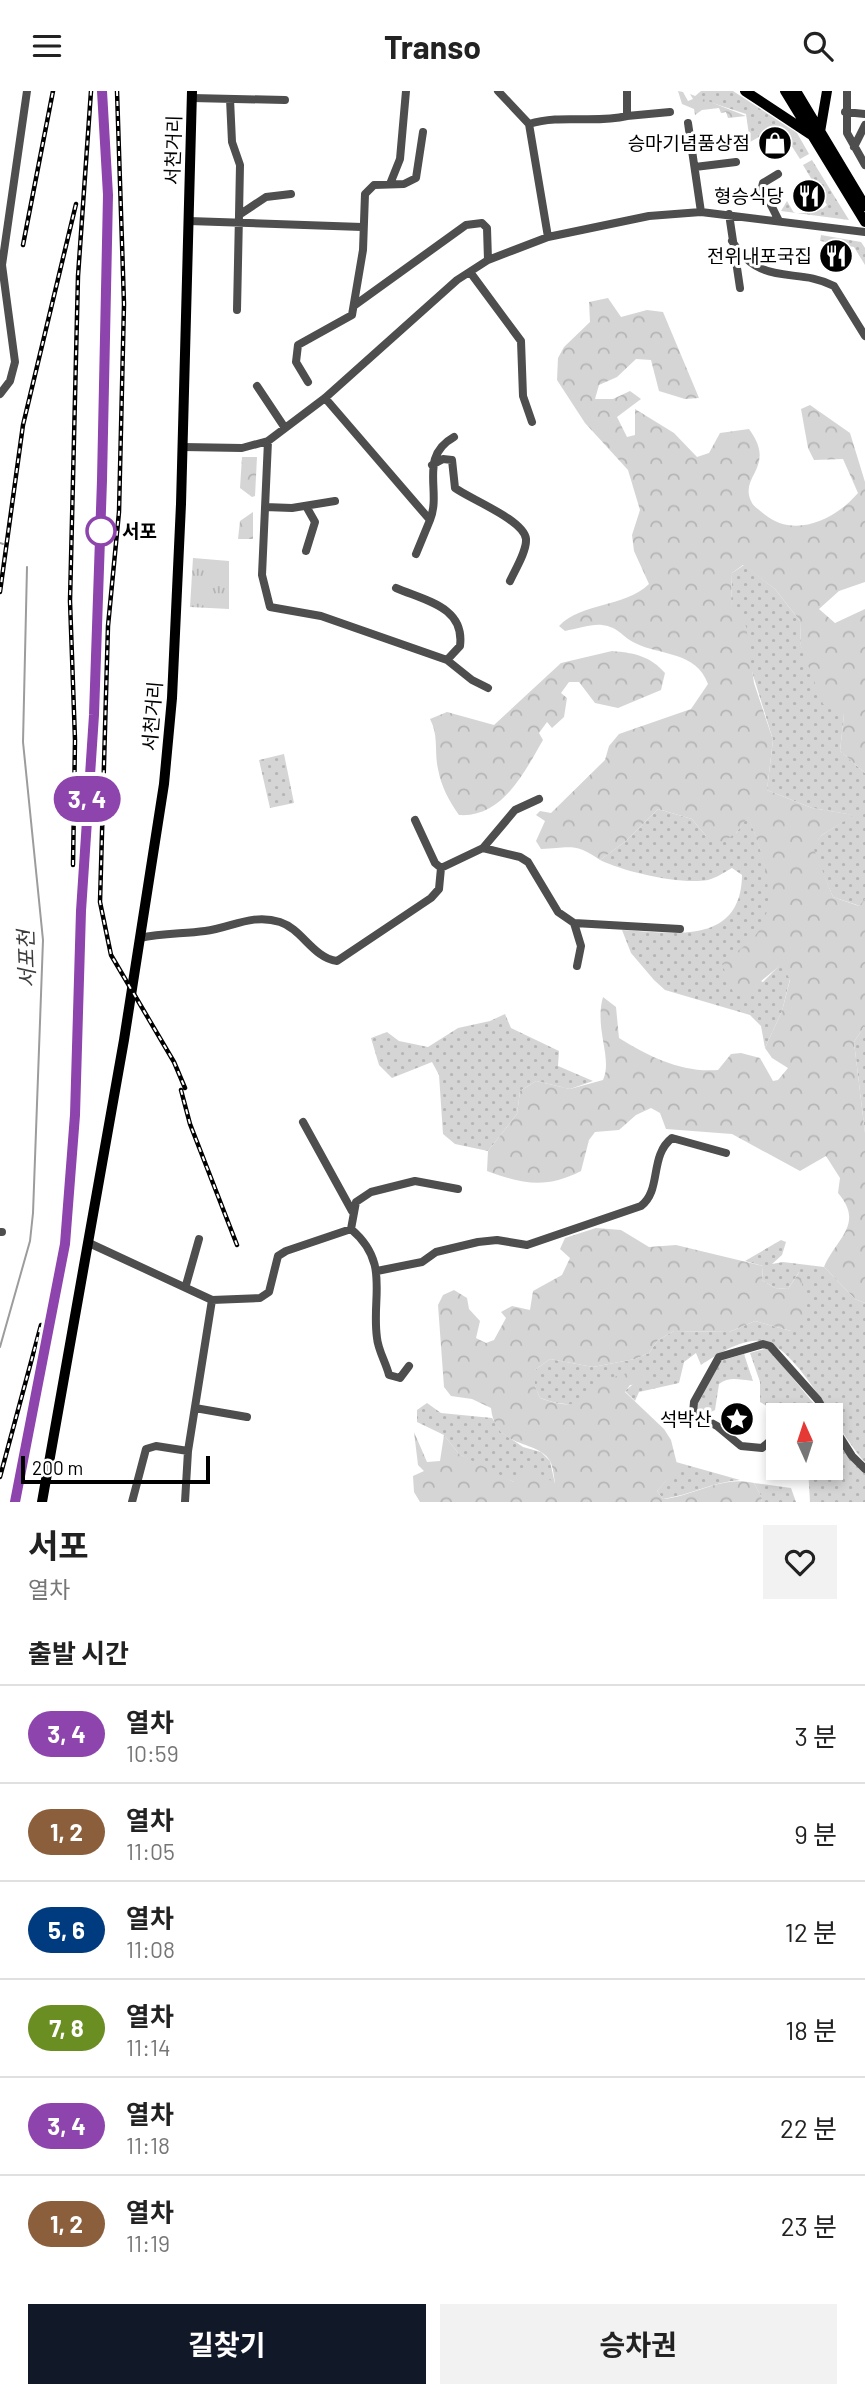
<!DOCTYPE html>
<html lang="ko">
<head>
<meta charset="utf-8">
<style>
  :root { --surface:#fff; --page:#f2f2f2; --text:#222; --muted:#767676; --line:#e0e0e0; --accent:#111827 }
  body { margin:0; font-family:Barlow,"Noto Sans KR",sans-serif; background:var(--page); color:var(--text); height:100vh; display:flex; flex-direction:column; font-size:26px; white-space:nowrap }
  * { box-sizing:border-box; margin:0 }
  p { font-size:23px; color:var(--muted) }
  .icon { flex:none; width:38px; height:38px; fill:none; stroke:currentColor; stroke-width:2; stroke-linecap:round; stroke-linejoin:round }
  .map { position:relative; height:1411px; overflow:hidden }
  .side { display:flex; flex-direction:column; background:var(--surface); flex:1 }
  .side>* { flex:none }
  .badge { padding:0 14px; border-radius:23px; font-size:24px; line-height:46px }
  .needle { width:46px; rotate:357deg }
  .buttons { position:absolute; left:766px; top:1312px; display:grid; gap:14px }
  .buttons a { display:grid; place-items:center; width:77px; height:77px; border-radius:0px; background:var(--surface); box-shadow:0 4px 10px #0003; font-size:35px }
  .scale { position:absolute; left:21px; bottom:18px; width:189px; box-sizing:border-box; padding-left:7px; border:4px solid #000; border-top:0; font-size:19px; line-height:24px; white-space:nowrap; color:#000; -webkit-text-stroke:5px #fff; paint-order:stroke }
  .map>.badge { position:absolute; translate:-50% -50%; box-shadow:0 0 0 4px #fff }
  h2 { padding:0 28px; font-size:26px; line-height:63px }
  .round { display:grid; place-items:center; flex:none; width:74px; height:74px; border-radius:0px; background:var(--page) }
  .headline { display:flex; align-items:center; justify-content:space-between; height:119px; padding:0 28px }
  h1 { font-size:33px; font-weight:700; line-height:52px }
  .primary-button { display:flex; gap:14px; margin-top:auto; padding:14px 28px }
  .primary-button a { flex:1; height:80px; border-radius:0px; background:var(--accent); color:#fff; font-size:28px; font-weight:700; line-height:80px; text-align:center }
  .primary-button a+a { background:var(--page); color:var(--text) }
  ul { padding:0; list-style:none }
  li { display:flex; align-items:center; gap:21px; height:98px; padding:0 28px; border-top:2px solid var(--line) }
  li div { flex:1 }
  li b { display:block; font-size:26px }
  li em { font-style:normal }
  li .badge { min-width:77px; font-weight:700; text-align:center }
  header { display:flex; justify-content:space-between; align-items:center; height:91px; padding:0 28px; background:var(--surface); font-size:32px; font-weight:700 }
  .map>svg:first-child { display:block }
  .grass { fill:url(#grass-dots) }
  .forest { fill:url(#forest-crowns) }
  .park { fill:url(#park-tufts) }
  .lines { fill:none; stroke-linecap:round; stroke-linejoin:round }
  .stream { stroke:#9c9c9c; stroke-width:2 }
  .minor { stroke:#4e4e4e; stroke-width:8 }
  .major { stroke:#000; stroke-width:10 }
  .rail-casing { stroke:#000; stroke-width:4.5 }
  .rail { stroke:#fff; stroke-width:2; stroke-dasharray:5; stroke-linecap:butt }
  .line-casing { stroke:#fff; stroke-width:16 }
  .line { stroke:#8e44ad; stroke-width:10 }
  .stop-dot { fill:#fff; stroke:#8e44ad; stroke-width:3.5 }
  .labels { text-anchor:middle; stroke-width:6; stroke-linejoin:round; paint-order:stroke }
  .poi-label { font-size:19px; fill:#000; stroke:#fff; text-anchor:end }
  .street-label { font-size:19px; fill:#000; stroke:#fff }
  .stop-label { font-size:19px; font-weight:bold; fill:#000; stroke:#fff; text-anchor:start }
  .water-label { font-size:21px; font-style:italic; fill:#3d3d3d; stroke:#fff }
</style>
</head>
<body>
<header><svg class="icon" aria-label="menu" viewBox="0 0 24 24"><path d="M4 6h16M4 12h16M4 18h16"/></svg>Transo<svg class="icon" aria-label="search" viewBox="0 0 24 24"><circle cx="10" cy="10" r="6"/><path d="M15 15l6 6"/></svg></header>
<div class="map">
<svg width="865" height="1411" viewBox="0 0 865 1411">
  <defs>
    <pattern id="grass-dots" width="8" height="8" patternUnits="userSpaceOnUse" patternTransform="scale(1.75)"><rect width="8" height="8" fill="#d5d5d5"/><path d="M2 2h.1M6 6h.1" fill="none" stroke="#b5b5b5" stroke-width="1.8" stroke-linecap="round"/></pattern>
    <pattern id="forest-crowns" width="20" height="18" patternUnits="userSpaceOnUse" patternTransform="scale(1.75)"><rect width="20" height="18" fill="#d5d5d5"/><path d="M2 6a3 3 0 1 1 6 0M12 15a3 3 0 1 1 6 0" fill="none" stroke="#b5b5b5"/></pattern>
    <pattern id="park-tufts" width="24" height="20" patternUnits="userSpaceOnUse" patternTransform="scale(1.75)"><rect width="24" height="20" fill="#d5d5d5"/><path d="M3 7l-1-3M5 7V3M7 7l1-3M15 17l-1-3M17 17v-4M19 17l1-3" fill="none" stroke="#b5b5b5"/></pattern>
  </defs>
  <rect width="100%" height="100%" fill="#fff"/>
  <!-- grass -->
  <path class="grass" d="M701,0H733L797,42L809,63L800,68L779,35L750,51L746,23L694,6Z
    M812,69L849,129L781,120L787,110L794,122H806L818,114L822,118L827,114L803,74Z
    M821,144L861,151L865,157V174L854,156L820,150Z
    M744,474L775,498L800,530L801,556L844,623L840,660L865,682V808L860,815L833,806L812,756L822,744L853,724L812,717L767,699L773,649L731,512L732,482Z
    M284,663L294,712L270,717L259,669Z
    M658,718L692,728L706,745L736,742L748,725C761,757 781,809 759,841C750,853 733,863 722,874L763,891L782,872L790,888L782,920L765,957L761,935L750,924L665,899L654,889L631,862L622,839C673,842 741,855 742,784L732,777C725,781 716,787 708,789C680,794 625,781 600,769L626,750Z
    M505,923L511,937L559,960L558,975L593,990L570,998L536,990L520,1000L517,1023L488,1060L455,1053L443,1043L439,984L432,971L392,987L379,974L371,947L387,941L399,950L428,956L458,937L490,930Z
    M865,934V1042L854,951Z
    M781,1149L786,1151L782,1164L772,1173L783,1171L824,1176L855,1208L865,1212V1371C840,1345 800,1260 766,1251C745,1245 718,1263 701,1274L696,1262L684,1271L679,1292L639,1301L635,1310L625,1300L645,1283L595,1299C585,1320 557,1313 540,1307L535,1295V1279L550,1268L593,1276L635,1268L649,1262L658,1249L674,1240L729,1241L755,1230L791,1240L799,1181L788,1198L775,1197L762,1189L763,1175L745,1170Z
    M768,1257L824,1325H784L760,1311V1291L750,1262Z
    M744,1263L753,1290C739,1289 730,1285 719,1293L715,1319L703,1325L697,1323L695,1315L720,1270Z
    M427,1312L441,1322L492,1327L501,1341L523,1356L541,1361L550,1370L555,1393L514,1391L487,1379L459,1363L444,1344L417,1331V1319Z
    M831,1337L865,1382V1411H810L808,1377H831Z
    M676,1371L740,1389C713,1391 690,1404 663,1408L657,1400L677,1377Z
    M754,1392L791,1397L796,1411H761L762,1407Z"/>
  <!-- forest -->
  <path class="forest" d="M678,0L683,1L688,10L693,8L690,3L746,25L728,27L726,21L721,22L719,17L702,19L695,24L694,18L682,13Z
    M608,207L621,226L647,219L663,221L699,307L685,308L659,300L651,269L636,268L617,286L599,294L595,308H613L630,300L641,308L617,326L627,346L635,344V318L674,342L697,366L709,362L720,342L749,338C778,377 737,385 752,412C754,416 761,420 764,423C794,448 835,429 858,402L843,368L814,369L808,357L801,318L810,314L850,342L865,391V491L839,500L819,518L835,532L865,518V682L840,660L844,623L823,613L801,556L800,530L775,498L743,474L732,482L731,512L746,535L754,592L773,649L767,699L812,717L854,724L822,744L813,756L833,806L859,815L865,808V934L854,951L865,1042V1212L855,1208L824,1176C836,1148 865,1133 838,1102L840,1087L826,1065L800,1080L732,1043L666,1038L660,1022L651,1017L636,1024L619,1039L595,1041L589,1049L581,1080C546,1098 523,1093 487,1080L488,1060L517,1023L520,1000L536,990L570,998L603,989C613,967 594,938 603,906L616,916L619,947C650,966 682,982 718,979L731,963L741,962L760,967L773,990L778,989L788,977L772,967L765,957L782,920L790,889L782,873L744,904L733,901L722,873C733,863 749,853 758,841C780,812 761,756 748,726L736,742L723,751L706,745L692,728L658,718L626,750L600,769C575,751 569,757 541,758L536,750L545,730L536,724L540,720L551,722L605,669L609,655L619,643L691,618L708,593C696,560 661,565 635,552C622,546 619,536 602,534C591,533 576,538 565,540L559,535C582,511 624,517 649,493L634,460L632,444L640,419L628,379L585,332L557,289L558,267L564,256L590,231L589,211Z
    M242,366H257L255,405L252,406L240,397Z
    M253,421V448H238L240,430Z
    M612,560C635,562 650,565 665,582L661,599L618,617L595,612L579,591H569L561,602L567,607L564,626L552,637L547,631L539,642L543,649C524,682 502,727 459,724C449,710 441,695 438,678C434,660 439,645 430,628L447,621L494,634L561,572Z
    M596,1137L621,1139L649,1156L676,1154L763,1175L762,1189L775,1197L788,1198L800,1180L807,1226L791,1240L755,1230L729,1241L674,1240L658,1249L649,1262L635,1268L593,1276L550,1268L535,1279V1295L540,1307C573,1319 582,1314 603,1289L638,1279L645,1283L644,1293L630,1294L625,1301L664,1338L671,1349L678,1377L657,1400L663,1408C695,1405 721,1384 754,1392L762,1407L761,1411H420L414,1401L413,1385L424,1380L418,1374L414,1341L427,1371L440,1370L444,1344L459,1363L514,1391L531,1377L555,1392C554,1386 553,1375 550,1370C538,1348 495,1359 491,1317L472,1308L451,1305L444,1296L438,1214L443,1204L454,1199L467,1207L469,1218L480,1230L476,1247L486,1252L494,1249L506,1227L501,1221L512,1215L530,1219L533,1200L562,1184L570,1167L560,1158L565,1147Z"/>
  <!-- park -->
  <path class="park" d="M193,467L229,470V518L190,516Z"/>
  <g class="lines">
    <!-- stream -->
    <path class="stream" d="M0,452L3,453
      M0,1256L30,1150L33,1122L43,849L23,651L27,476"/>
    <!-- minor -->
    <path class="minor" d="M498,0L529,33L548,146
      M847,0V42L865,74
      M192,7L285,9
      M230,8L232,51L240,74L239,124
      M845,21L865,23
      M627,25L670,21
      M688,32L701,121
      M529,33C562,23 594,33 627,25V0
      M854,56L865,34
      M695,76L736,71
      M778,83L763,92L762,96L779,130
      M390,93L400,68L406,0
      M729,123L740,197
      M189,130L362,136
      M732,150C762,198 796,175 834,195L865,245
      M470,181L521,250L523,305L532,331
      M355,214L466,134L482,132L487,137L488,169
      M237,219L239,124L266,106L291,103
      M308,291L296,271L298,254L352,224L363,159L365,103L374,94L404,93L416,87L423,41
      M257,295L285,337
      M0,303L10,290L15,271L2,174L27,0
      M325,307L430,429L416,463
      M268,350L262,484L270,516L321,525L447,569L460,555C465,516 426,510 396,497
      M183,356L242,357L268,350L325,307L457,189L488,169L548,146L649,125L701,121L865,141
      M432,374L443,368L452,369L455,397C470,408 524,429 526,448C527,460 515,479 510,490
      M306,415L315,431L306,460
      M265,416L292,417L335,410
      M430,429C442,400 418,366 454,346
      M447,569L472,589L488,597
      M415,729L435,772L441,777
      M483,757L515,719L539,708
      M574,832L680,838
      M140,847C162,842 183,843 205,840C231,837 252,822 280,831C302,838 313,867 337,870L431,807L439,798L441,777L483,757L520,766L528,771L558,821L574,832L581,855L577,875
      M303,1031L352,1120
      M351,1138L356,1111L371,1101L415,1090L458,1098
      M0,1141H2
      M89,1152L212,1209L260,1207L269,1201L278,1165L286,1160L351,1138C391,1172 371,1205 377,1247C378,1259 386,1272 389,1284L400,1287L409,1275
      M377,1180L422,1171L436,1161L478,1151L497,1149L527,1154L641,1115C662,1099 649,1065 672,1047L726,1062
      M186,1194L199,1148
      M195,1317L247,1326
      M831,1332L852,1365L865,1378
      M771,1349L762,1357L741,1355L717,1335L693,1322L694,1311L719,1266L763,1253L770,1255L818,1309L827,1325
      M132,1411L146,1358L156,1355L188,1360
      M185,1411L188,1360L212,1209"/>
    <!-- major -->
    <path class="major" d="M745,0L810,43
      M785,0L865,131
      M796,0L865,115
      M820,41L827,0
      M42,1411L124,949L164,693L172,607L181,413L192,0"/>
    <!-- rail casing -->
    <g class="rail-casing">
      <path id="rail" d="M117,0L124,213L119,421L108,535L100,811L111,864L174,971L185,997
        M23,154L53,0
        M0,501L23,334L76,113
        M73,774L75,649L70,510L78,185L91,0
        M181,999L190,1033L237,1154
        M0,1386L41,1234
        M15,1411L65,1153L75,1024L81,820L94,624L101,440L108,104L102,0"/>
    </g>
    <!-- rail -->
    <use href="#rail" class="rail"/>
  </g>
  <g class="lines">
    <!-- line casing -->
    <g class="line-casing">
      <path id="line" d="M15,1411L65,1153L75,1024L81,820L94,624L102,389L108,104L102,0"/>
    </g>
    <!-- line -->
    <use href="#line" class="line"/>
  </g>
  <!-- icons -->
  <defs>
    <g id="shop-disc" transform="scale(1.75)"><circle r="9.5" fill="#000" stroke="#fff"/><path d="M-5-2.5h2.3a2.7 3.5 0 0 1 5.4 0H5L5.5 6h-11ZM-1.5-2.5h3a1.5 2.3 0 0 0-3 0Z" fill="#fff"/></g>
    <g id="restaurant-disc" transform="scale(1.75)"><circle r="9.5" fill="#000" stroke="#fff"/><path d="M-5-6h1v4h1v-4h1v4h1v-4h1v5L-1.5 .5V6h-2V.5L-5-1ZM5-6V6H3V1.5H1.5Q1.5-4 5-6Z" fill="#fff"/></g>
    <g id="sight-disc" transform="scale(1.75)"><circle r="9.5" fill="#000" stroke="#fff"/><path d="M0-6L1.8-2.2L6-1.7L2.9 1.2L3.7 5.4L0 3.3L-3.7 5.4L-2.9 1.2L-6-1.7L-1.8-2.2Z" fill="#fff"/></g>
  </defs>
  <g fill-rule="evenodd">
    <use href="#shop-disc" x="775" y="52"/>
    <use href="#restaurant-disc" x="809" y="105"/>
    <use href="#restaurant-disc" x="836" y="165"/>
    <use href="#sight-disc" x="737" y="1328"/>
  </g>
  <!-- markers -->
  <circle class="stop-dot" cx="101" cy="440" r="14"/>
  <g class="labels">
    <!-- poi labels -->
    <g class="poi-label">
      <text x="750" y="59">승마기념품상점</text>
      <text x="784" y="112">형승식당</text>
      <text x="812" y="172">전위내포국집</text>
      <text x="712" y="1335">석박산</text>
    </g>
    <!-- street labels -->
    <g class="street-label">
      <text transform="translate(173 59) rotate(-88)" y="7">서천거리</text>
      <text transform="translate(152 625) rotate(-85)" y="7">서천거리</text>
    </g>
    <!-- stop labels -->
    <g class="stop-label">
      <text x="122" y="447">서포</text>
    </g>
    <!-- water labels -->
    <g class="water-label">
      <text transform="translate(27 868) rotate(-92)" y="7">서포천</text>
    </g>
  </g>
</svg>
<div class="buttons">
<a><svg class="needle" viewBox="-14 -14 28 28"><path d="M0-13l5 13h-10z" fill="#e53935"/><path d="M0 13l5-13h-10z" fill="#767676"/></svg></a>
</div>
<div class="scale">200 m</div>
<b class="badge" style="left:87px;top:708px;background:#8e44ad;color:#fff">3, 4</b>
</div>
<section class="side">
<div class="headline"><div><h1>서포</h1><p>열차</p></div><a class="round"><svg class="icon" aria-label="heart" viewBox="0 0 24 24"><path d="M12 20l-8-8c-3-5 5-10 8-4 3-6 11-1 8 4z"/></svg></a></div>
<h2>출발 시간</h2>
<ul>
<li><span class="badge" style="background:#8e44ad;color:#fff">3, 4</span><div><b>열차</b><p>10:59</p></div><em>3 분</em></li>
<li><span class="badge" style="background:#8b5e3c;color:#fff">1, 2</span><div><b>열차</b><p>11:05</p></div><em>9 분</em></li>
<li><span class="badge" style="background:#003b80;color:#fff">5, 6</span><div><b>열차</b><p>11:08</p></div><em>12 분</em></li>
<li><span class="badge" style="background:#6b8e23;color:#fff">7, 8</span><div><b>열차</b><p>11:14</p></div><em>18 분</em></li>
<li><span class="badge" style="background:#8e44ad;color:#fff">3, 4</span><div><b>열차</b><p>11:18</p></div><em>22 분</em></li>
<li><span class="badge" style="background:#8b5e3c;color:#fff">1, 2</span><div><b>열차</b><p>11:19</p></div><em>23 분</em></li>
</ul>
<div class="primary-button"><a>길찾기</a><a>승차권</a></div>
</section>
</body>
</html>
